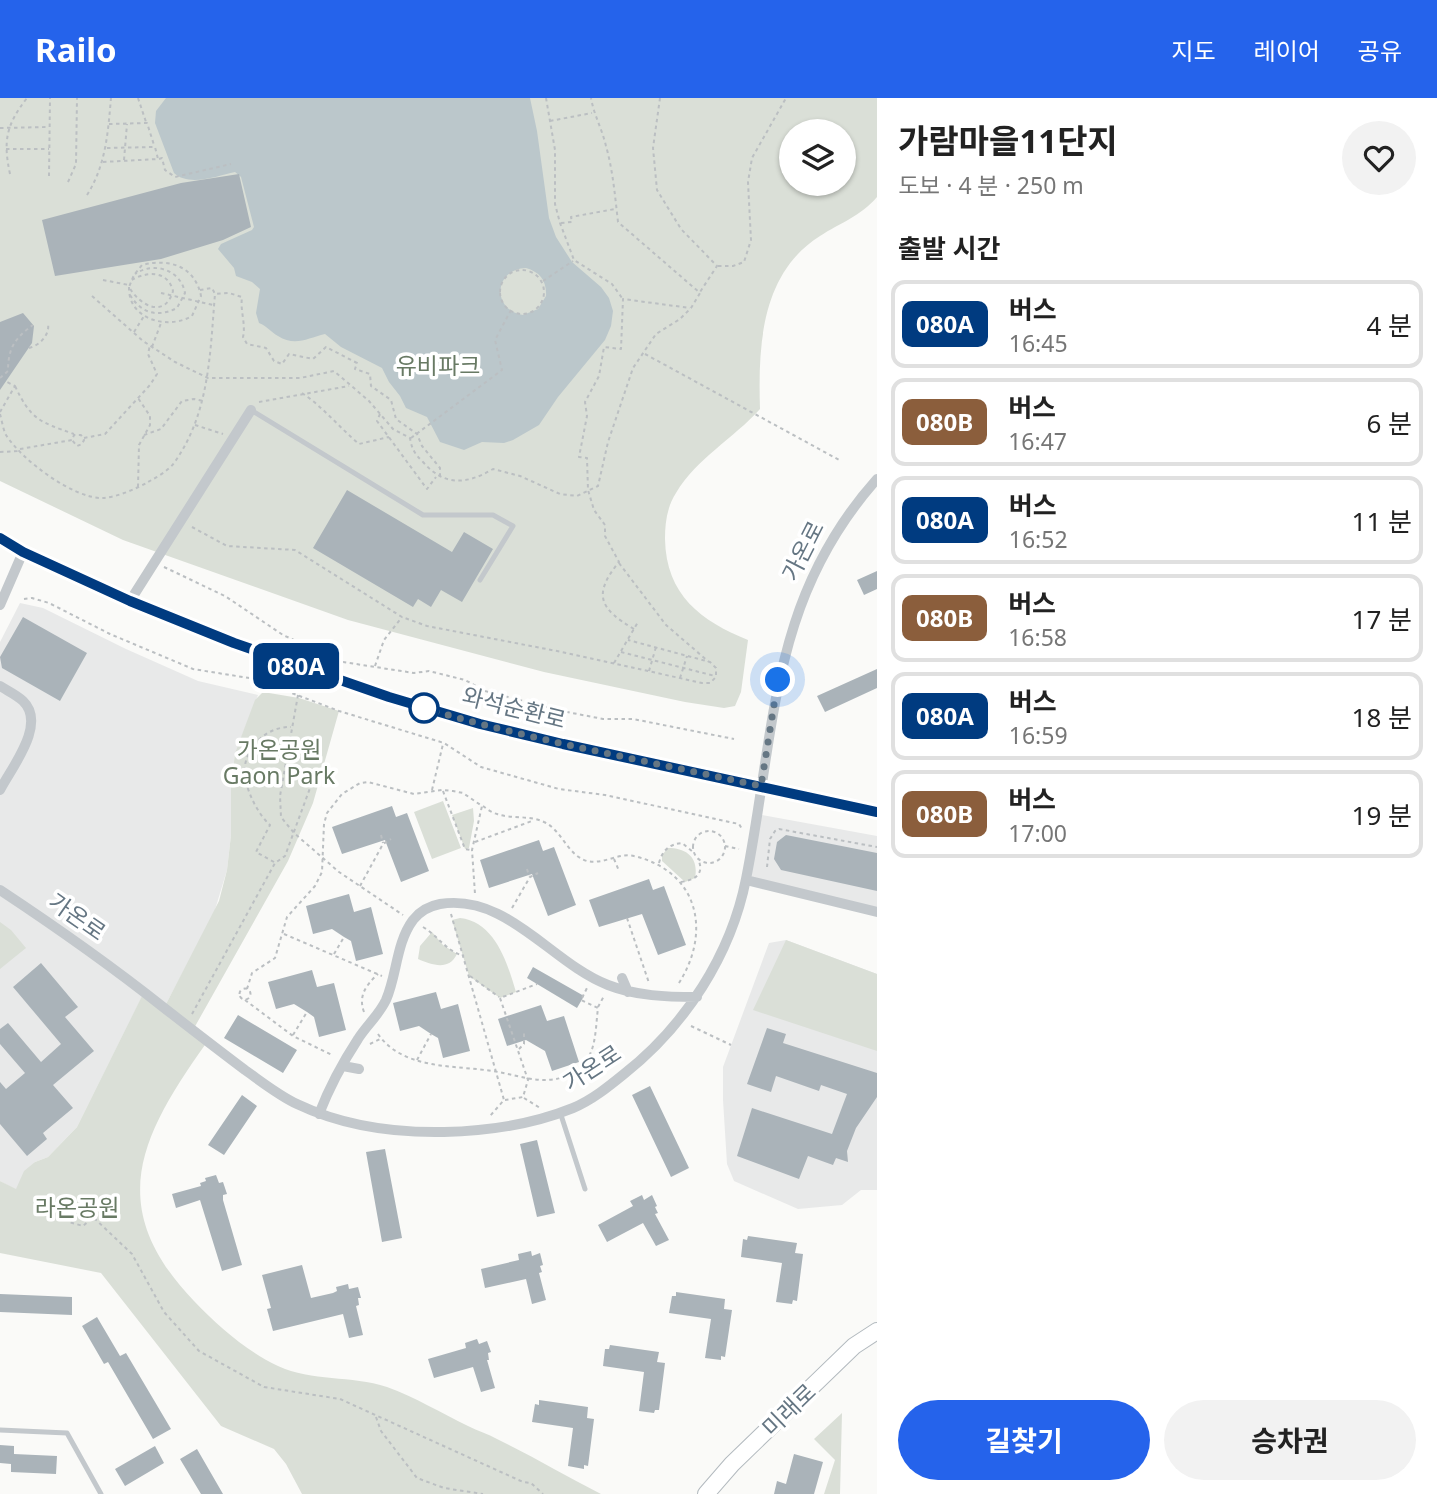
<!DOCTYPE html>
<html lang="ko">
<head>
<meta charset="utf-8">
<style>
  :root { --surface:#fff; --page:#f2f2f2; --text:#222; --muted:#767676; --line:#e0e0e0; --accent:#2563eb }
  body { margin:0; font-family:"Noto Sans","Noto Sans KR",sans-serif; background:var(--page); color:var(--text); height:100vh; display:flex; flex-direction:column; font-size:26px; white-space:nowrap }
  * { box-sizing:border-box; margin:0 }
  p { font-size:23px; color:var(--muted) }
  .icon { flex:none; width:38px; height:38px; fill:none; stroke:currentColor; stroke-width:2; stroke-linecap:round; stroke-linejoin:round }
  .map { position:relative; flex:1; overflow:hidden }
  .side { display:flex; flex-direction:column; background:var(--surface); width:560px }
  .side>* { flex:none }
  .badge { padding:0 14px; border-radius:10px; font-size:24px; line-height:46px }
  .fabs { position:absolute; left:779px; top:21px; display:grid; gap:14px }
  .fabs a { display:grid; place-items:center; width:77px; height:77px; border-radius:50%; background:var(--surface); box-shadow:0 2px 5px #0004; font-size:35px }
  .you { position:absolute; width:35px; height:35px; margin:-18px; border:5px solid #fff; border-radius:50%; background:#1a73e8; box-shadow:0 0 0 10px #1a73e833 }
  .map>.badge { position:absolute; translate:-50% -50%; box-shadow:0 0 0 4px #fff }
  h2 { padding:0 21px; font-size:26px; line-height:63px }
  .round { display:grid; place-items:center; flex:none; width:74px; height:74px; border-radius:37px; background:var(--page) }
  .headline { display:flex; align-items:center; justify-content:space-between; height:119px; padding:0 21px }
  h1 { font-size:33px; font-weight:700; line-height:52px }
  .action { display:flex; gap:14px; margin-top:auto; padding:14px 21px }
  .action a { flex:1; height:80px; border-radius:42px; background:var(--accent); color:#fff; font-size:28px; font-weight:700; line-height:80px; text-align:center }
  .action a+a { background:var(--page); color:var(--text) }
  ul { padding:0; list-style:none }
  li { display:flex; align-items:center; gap:21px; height:88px; margin:0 14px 10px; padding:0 7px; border:4px solid var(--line); border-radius:14px }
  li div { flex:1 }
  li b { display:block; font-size:26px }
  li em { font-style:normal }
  li .badge { min-width:77px; font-weight:700; text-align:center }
  header { display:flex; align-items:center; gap:42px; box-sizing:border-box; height:98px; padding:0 35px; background:var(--accent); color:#fff }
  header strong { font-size:33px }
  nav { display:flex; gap:38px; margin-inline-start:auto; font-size:24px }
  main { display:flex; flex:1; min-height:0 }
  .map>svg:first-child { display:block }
  .built { fill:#e8e9e9 }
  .green { fill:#dadfd7; fill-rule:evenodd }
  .water { fill:#bbc7cb; fill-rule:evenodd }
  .building { fill:#aab3b9 }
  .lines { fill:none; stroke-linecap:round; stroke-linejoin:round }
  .secondary-casing { stroke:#b3babf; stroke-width:18 }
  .path { stroke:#bbbfc2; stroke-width:2; stroke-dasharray:3.5 3.5; stroke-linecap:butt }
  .service { stroke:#c3c8cc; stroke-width:5 }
  .minor { stroke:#c3c8cc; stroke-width:10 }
  .tertiary { stroke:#c3c8cc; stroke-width:14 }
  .secondary { stroke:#fff; stroke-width:16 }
  .line-casing { stroke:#fff; stroke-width:16 }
  .line { stroke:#003b80; stroke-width:10 }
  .walk { stroke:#657683; stroke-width:7; stroke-dasharray:0 12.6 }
  .stop-dot { fill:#fff; stroke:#003b80; stroke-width:3.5 }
  .labels { text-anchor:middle; stroke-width:7; stroke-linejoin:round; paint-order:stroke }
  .park-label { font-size:23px; fill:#687a64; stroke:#fff }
  .street-label { font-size:23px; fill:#657683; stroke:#fff }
</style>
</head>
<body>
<header>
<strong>Railo</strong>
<nav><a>지도</a><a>레이어</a><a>공유</a></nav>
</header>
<main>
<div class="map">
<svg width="877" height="1396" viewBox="0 0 877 1396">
  <rect width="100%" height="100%" fill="#fafaf8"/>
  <!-- built -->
  <path class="built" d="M20,505L43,510L126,551L198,583L258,597L235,655L231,689V737L227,772L214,815L164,910L144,895L77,1029L48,1059L35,1064L16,1092L0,1083V544Z
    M756,716L877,738V814L746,782Z
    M786,842L877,876V1092H861L842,1107L798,1111L734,1083L727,1066L723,1002V969L769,845Z"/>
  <!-- green -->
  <path class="green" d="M0,0H877V99C861,118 840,125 820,138C761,175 758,248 760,311C733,341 697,360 676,395C667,409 665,425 665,441C666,497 701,523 748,542L741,594L735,608L724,610L685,604L544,574L348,522L123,442L0,383ZM791,33H844V86H791Z
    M263,594L299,600L339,613L313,705L288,763L193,932L207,944C141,1037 103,1108 194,1203C218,1228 245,1252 278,1268C312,1284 351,1277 387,1289C415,1299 441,1315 468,1328C478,1333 488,1336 497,1341C532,1358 566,1378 601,1396H302L286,1366L274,1351L221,1328L101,1175L0,1155V1083L16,1091L24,1073L35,1064L48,1059L77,1029L144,894L164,910L219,803L227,772L231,737V689L235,655L255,602Z
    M443,703L461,750L432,761L414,714Z
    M473,710L474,723L469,750L465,751L452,717Z
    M668,750C687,750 699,760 695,780L685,784L662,763V757Z
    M460,820C495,824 507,864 516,894L500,900L469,878L452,822Z
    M0,824L11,832L26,850L0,871Z
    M432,834L443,847L457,856C449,873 432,867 418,861L420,848Z
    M786,842L877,876V953L753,912Z
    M842,1315L840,1396H824L835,1362L814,1341Z"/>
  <!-- water -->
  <path class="water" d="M166,0H530L537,33L549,120L556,139L572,164L601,189L609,200L613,213L611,228L605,242L558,299L539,327L513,342L504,345L482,344L464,352L440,344L427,319L406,310L400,298L389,284L382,270L341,249L325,236C308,240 295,249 278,238C271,234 267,228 259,225L256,215L260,191L252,184L236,178L234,170L218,151L221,146L252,132L254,129L241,79L235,74C217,78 189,89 174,75L155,25L156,13ZM526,170C540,174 547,183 546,198L538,211L523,217C491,212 494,171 526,170Z"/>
  <!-- building -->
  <path class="building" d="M239,76L251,129L223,142L161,161L55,178L42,122L181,85Z
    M23,215L34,228L32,245L0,292V224Z
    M347,392L452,454L464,434L493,451L462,504L441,492L431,509L418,501L413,509L313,450Z
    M877,473V491L864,497L857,482Z
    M23,519L87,555L60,603L2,570L0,559Z
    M877,571V590L825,614L817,598Z
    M392,708L396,719L407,715L429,773L401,784L385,742L342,756L332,729Z
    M786,737L877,755V793L781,772L774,761L777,744Z
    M539,742L543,753L554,749L576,807L548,818L532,776L489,790L480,762Z
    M649,781L653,792L664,788L686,847L658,857L642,816L599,829L589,802Z
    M349,796L354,814L371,809L383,856L356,863L351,843L344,839L332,831L313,836L306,808Z
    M41,865L78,909L65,919L94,953L53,987L73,1010L43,1035L47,1041L27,1058L0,1026V984L6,991L25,975L0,946V931L8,925L41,964L61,946L13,889Z
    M533,869L584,898L577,910L527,880Z
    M312,872L317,889L334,885L346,932L319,939L314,919L307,914L294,906L276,911L268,884Z
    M436,894L441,911L458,906L470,953L443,960L438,940L431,936L419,928L400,933L393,905Z
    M541,907L547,923L564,918L579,964L552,973L545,953L526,942L507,948L498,921Z
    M238,917L297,952L283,975L224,940Z
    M767,930L786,936L783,945L877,975V999L856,1030L847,1053L848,1064L836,1060L833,1067L808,1058L799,1081L737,1058L752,1010L832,1036L847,996L821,987L819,993L776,978L771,994L747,986Z
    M650,988L689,1070L671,1079L632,997Z
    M242,997L257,1008L224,1057L208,1047Z
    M537,1042L555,1115L537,1119L520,1046Z
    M385,1051L402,1140L382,1144L366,1054Z
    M216,1077L219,1085L223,1084L227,1096L223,1097V1102L242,1167L222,1173L200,1102L176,1110L172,1096L201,1088L200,1085L206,1083L205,1080Z
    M642,1097L644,1102L652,1097L657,1108L655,1109L658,1115L655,1116L669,1142L656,1148L643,1125L607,1144L598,1127L633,1108L630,1103Z
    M748,1138L797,1145L795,1155L803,1156L797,1203L793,1202L792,1206L776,1204L782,1165L741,1159L743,1141L747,1142Z
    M531,1153L532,1158L540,1155L543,1167L540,1168L542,1174L539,1175L546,1202L532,1206L526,1181L485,1190L481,1171L519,1162L518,1156Z
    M302,1167L311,1200L333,1195L337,1193L336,1189L348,1186L349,1191L358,1189L361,1200H358L359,1207L356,1208L363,1237L349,1240L343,1216L273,1233L267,1211L271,1210L262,1177Z
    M676,1194L725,1201L724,1211L732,1212L725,1259L721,1258V1262L705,1260L711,1221L669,1215L672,1198H676Z
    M0,1196L72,1199V1217L0,1214Z
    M97,1219L120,1258L126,1255L171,1331L153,1341L108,1264L104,1266L82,1228Z
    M477,1241L479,1246L487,1243L491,1254L488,1255L489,1262H487L495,1290L481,1294L473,1269L434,1280L428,1261L466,1250L465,1245Z
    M610,1247L659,1254L657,1264L665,1265L659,1312H655L654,1315L639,1313L644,1274L603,1268L605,1251H609Z
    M539,1302L588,1309L587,1320L594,1321L588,1368L584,1367V1371L568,1368L573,1330L532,1324L535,1306L539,1307Z
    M0,1347L14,1348V1356L57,1358L56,1376L11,1374V1366L0,1365Z
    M155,1348L164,1365L125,1388L115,1371Z
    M197,1351L223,1396H201L180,1361Z
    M794,1356L823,1364L814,1396H774L777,1383L786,1386Z"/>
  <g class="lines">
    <!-- secondary casing -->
    <g class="secondary-casing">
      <path id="secondary" d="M706,1396L732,1366L854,1248L877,1233"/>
    </g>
    <!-- path -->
    <path class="path" d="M138,0L146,24
      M546,0L555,52V106L560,125L574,162L612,186L622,200
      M660,0L653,50L657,92L681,131L717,168L700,194
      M550,23L592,15
      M109,26L147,25L154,47
      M0,30L48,29
      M6,51H49
      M159,61L162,60L165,72L175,79L231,66
      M124,62L127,26
      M103,64L158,61L155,49L105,50
      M10,76C3,43 6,27 27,0
      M49,78L50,0
      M68,84L76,66L77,0
      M87,97C106,67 108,34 111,0
      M561,125L572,124L571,119L615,111
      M718,168H733L744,164L751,142L748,84L752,60L786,0
      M500 194a22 22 0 1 1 44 0a22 22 0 1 1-44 0Z
      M103,182L129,187
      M543,183L573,163
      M129,189C128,222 168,232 192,218L201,198C195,168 169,160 142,167L134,177L129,189C140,208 165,221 173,193C168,172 146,173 130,183
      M200,192L212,190L215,196L229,195L242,199C240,213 246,226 243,239L247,246L266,250L274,263L282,266L289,256L313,261L326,249L357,265L355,271L370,276L371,288L391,302L396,321L417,336L422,348L440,370V378
      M161,195L213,207
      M130,197C141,215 157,220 177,210L185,195C181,172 154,163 135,176
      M92,198L143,243L175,264L208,280H300L334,273L369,303L393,331L410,340C412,352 415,356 423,364C444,388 466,387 493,371L520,378L560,396L577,398L598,388L608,344L633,270L656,236L680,221L691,210L700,195L618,124C615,98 613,73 606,48C602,31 594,17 591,0
      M134,234L144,218
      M152,249L161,225
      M29,250C40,247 50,237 48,225
      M645,256L841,363
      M0,280L8,273C8,250 15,240 33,227
      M15,288C31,322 40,324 74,336
      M302,295C323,309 340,330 359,346L389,339
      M259,304L349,288
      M0,314L15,288L7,284
      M0,316C2,323 3,331 6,337C21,361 73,401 103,400C117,399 136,391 148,384C157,379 168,373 174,365C210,315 210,254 215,196
      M380,316L377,323L427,391L436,379
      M195,327L223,336
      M144,337L161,331L182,303L194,301L203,303
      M84,340L105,336L150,287L157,276L148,256L150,247
      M411,340L502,272L495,242L511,212
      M20,351L72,342L74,337H81L84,342L82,346L77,348L72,342
      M0,354L20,353
      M138,389L139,347L150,327V318L138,300
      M192,429L227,448L295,452L402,519L427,528L562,554L702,585H710L716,579V570L710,564L628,542
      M619,465L666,527L709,564
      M164,469L225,498L283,537L343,564L414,575L429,573L465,582L485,593L562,613L603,621H633L734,641
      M24,501L32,500L49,505L110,536L193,571L255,581L339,613L444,645L481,669L559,691L605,697L739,726L742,731
      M634,531C600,511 592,497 619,464L605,438V427L594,412L588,392L587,360L579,359L587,318L585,304L599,278L604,249L621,251L623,201L690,210
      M621,554L715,578
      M614,565L638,524
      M375,568L384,542L402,519
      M649,573L656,549
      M680,580L687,558
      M298,597L280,698L281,719L294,735L339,774L403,817
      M432,692L443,646
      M443,693L465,751L471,752
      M483,708C487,711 492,715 497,716C511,721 530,717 544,724C562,732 567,757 587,763C603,767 620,754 634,758C700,774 712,836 677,888
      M693 749a16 16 0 1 1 32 0a16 16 0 1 1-32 0Z
      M381,737L383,745
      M475,744L532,723
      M725,748L739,751
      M614,761L619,773
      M274,764L256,754L270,727C258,716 248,696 245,679C241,653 265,628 291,629
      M659,765C662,753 669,746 682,745L693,754
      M767,769L770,741L775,733L779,731L877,749
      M527,771L529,778
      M681,784C695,782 705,776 698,761
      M360,788L383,746L391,741
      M512,810L530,779L538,775
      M451,816L504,1002L490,1018
      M627,820L649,885
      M423,829C438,838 446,853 464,858
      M284,836L382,878
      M334,856L344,839
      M470,878L499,899
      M239.5 896a5.5 5.5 0 1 1 11 0a5.5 5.5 0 1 1-11 0Z
      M247,891L252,875L275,860L287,819L315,788L322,774L324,726L327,715L342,696L360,685L368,684L414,696L442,692L453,693L463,695L482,708L472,752L475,796
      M245,902L293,938L332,957
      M598,909L604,898
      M364,914C358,898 366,887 378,876
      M192,916L275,765L285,758L313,682
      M691,928L731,947
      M378,936C403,972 454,967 492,973C521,977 547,991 576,973C597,959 595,933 598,910L581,902L587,890
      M293,937L307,914
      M370,946L380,941
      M519,951L524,946V935
      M417,962L431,936
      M524,1000L540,1010
      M505,1002L523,999L528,982L500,900L537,886
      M52,1108L64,1111L69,1124L83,1128L93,1119L132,1156L164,1214L199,1253L264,1289L340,1301L523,1384L531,1385L543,1396
      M376,1319L381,1333L417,1380L444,1390L483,1396"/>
    <!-- service -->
    <path class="service" d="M251,312L423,417H493L513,428L480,482
      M560,1014L585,1091
      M0,1332L67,1335L101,1396"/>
    <!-- minor -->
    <path class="minor" d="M130,503L251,312
      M0,507L23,454
      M0,588C8,593 17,597 23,603C47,626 12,669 0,692
      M746,782L877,814
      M0,792C56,829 110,867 163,909C190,930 217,951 245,972C262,984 278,997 297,1006C343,1028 393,1035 444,1034C489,1033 531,1027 573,1010C592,1002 608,989 624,976C685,928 731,857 746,781C776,632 769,502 877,381
      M622,880L628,894
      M343,968L359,971
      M319,1016C329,990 343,964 358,941C366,928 379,917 386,902C397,877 396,845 413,822C420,813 429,808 440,806C507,795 551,865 608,887C636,898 667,899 697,899"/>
    <!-- tertiary -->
    <path class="tertiary" d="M0,440L23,454L130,503L234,545L389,599L480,626L563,646L877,714"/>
    <!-- secondary -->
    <use href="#secondary" class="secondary"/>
  </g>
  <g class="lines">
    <!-- line casing -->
    <g class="line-casing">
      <path id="line" d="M0,440L23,454L130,503L234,545L389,599L480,626L563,646L877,714"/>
    </g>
    <!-- line -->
    <use href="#line" class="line"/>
    <!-- walk -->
    <path class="walk" d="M424,610L480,626L563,646L761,688L778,582"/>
  </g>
  <!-- markers -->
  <circle class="stop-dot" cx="424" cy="610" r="14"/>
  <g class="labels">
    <!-- park labels -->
    <g class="park-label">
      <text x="438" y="276">유비파크</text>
      <text x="279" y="660">가온공원<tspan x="279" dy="26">Gaon Park</tspan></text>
      <text x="77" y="1118">라온공원</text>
    </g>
    <!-- street labels -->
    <g class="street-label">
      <text transform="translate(803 453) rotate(-63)" y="8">가온로</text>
      <text transform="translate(514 610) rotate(14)" y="8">와석순환로</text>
      <text transform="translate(77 819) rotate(35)" y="8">가온로</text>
      <text transform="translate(592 970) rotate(-33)" y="8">가온로</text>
      <text transform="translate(789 1312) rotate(-44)" y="8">미래로</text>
    </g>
  </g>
</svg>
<div class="fabs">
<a><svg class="icon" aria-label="layers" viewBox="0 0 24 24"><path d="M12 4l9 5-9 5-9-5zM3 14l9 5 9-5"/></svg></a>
</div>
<div class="you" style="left:778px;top:582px"></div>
<b class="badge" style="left:296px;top:568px;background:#003b80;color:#fff">080A</b>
</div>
<section class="side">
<div class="headline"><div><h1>가람마을11단지</h1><p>도보 · 4 분 · 250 m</p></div><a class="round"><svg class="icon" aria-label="heart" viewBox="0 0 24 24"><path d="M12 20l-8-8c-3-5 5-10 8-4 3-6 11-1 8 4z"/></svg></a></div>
<h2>출발 시간</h2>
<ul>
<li><span class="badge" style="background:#003b80;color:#fff">080A</span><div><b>버스</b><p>16:45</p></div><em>4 분</em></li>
<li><span class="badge" style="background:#8b5e3c;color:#fff">080B</span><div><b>버스</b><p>16:47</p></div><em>6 분</em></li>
<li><span class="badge" style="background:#003b80;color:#fff">080A</span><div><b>버스</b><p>16:52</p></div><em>11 분</em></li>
<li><span class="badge" style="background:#8b5e3c;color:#fff">080B</span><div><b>버스</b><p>16:58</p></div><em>17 분</em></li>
<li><span class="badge" style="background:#003b80;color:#fff">080A</span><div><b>버스</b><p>16:59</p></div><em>18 분</em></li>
<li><span class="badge" style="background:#8b5e3c;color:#fff">080B</span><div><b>버스</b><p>17:00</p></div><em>19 분</em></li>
</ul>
<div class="action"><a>길찾기</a><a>승차권</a></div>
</section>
</main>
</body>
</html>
